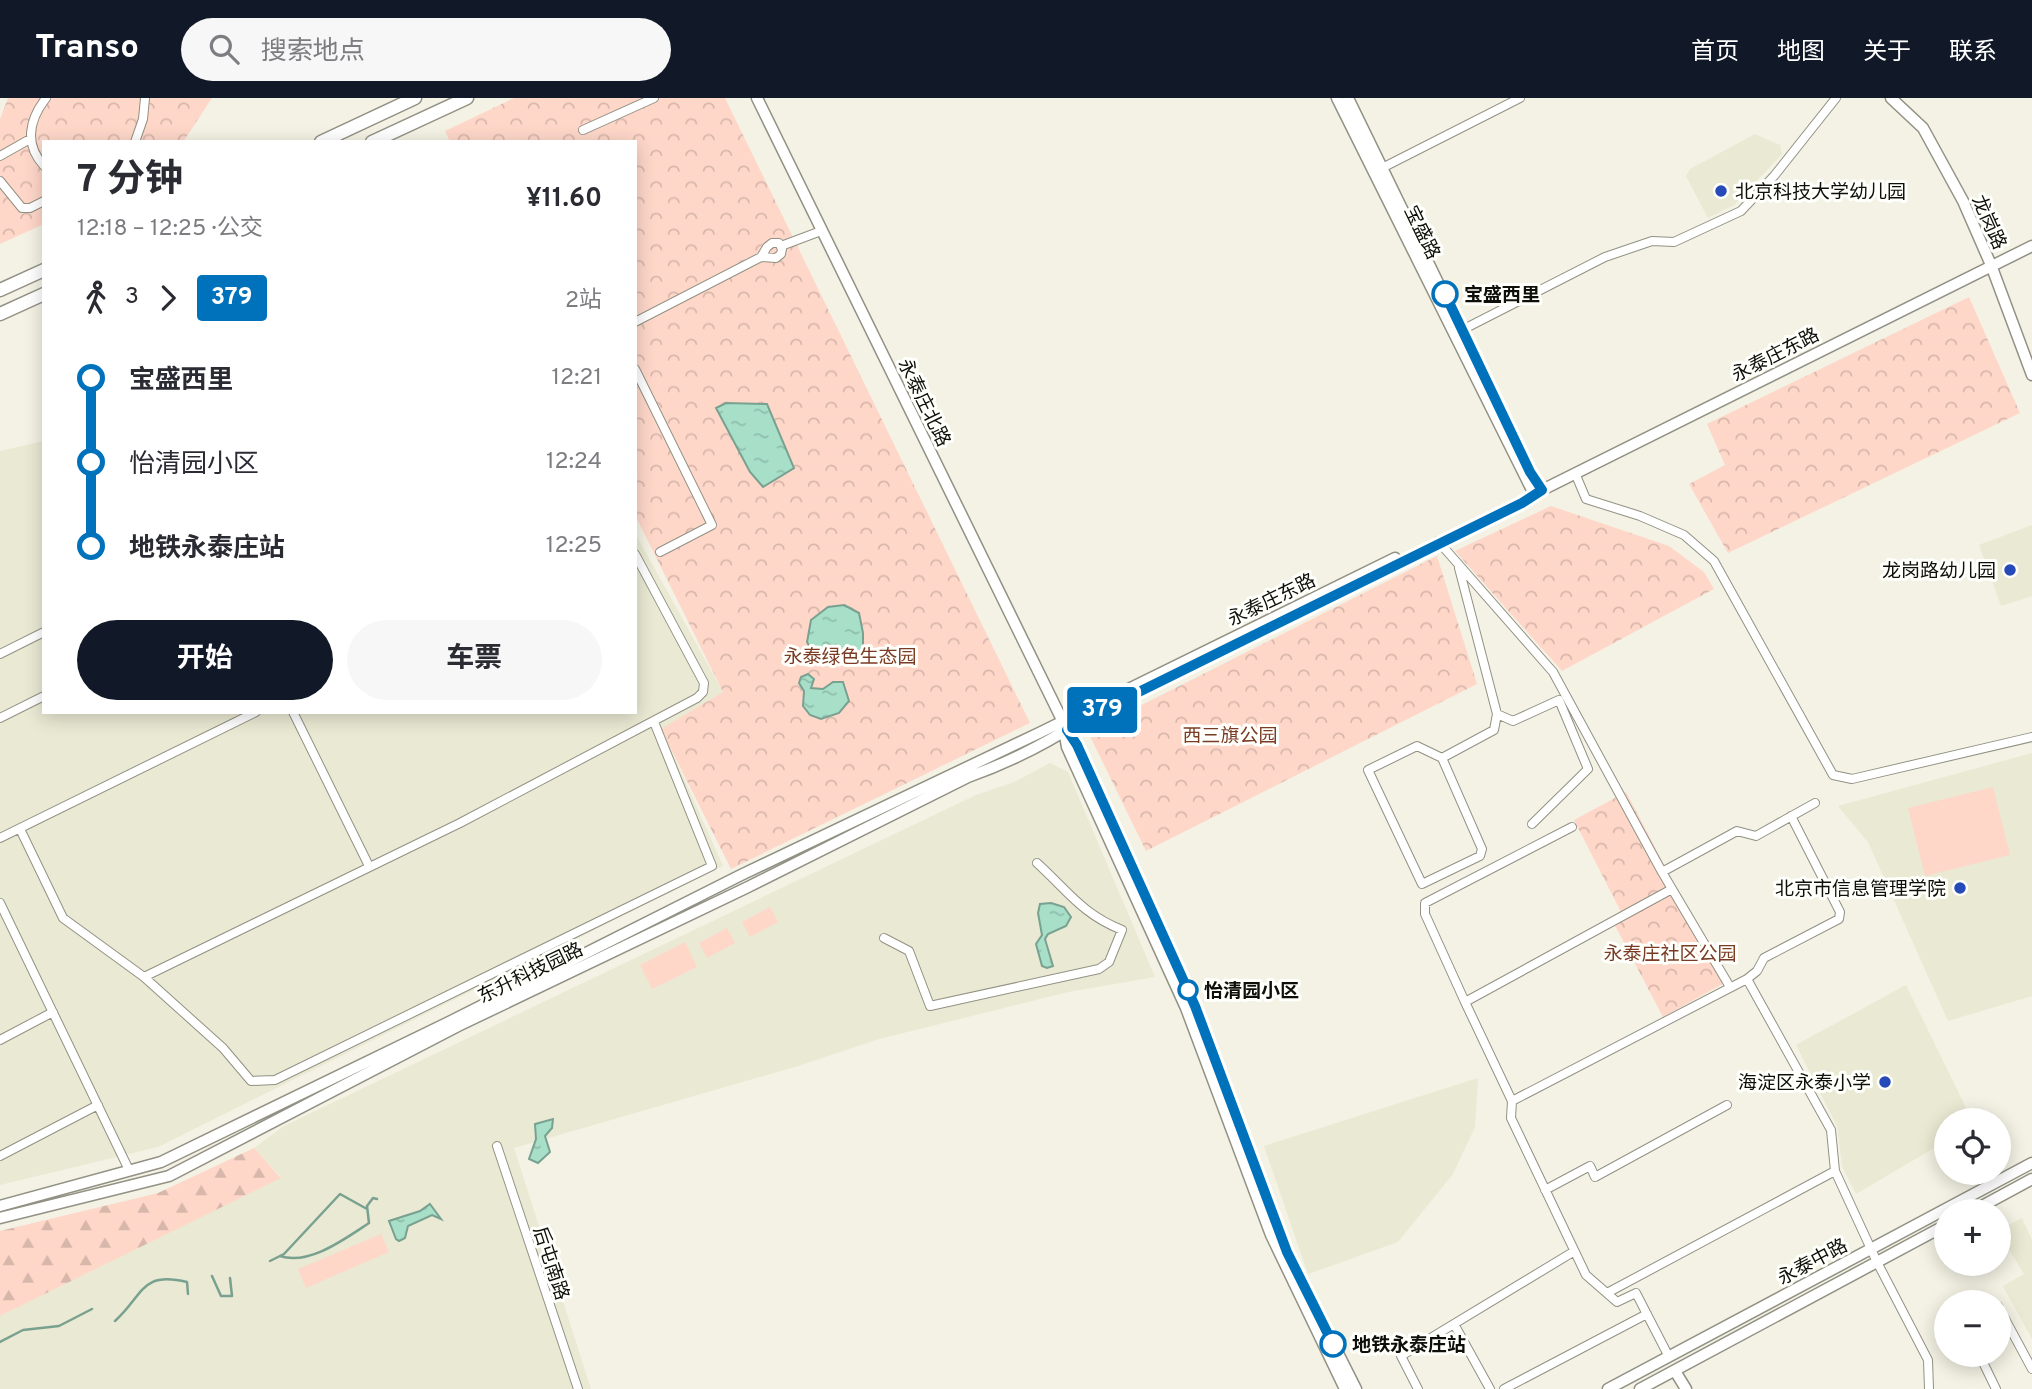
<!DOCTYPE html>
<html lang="zh">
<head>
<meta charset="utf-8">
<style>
  :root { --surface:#fff; --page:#f7f7f7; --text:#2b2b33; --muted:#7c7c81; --accent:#111827 }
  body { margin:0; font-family:Overpass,"Noto Sans SC",sans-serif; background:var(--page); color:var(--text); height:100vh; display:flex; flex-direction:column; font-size:26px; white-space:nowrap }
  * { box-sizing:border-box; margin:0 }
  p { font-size:23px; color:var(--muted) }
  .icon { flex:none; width:38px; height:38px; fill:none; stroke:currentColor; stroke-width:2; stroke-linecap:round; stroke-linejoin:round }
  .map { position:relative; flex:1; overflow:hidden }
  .details { position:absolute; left:42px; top:42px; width:595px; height:574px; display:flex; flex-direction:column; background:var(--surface); border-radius:0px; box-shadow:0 4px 18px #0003 }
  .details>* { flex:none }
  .badge { padding:0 14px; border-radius:5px; font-size:24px; line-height:46px }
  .fabs { position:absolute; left:1934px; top:1010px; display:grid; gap:14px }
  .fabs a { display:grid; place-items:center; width:77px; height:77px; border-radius:50%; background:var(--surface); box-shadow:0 4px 18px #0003; font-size:35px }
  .map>.badge { position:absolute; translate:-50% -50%; box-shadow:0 0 0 4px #fff }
  .legs { display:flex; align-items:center; gap:10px; height:77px; padding:0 35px; font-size:23px }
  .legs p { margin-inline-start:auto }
  .summary { display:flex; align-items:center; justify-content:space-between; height:119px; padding:0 35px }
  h1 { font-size:38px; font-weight:700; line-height:52px }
  .button { display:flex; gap:14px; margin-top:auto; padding:14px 35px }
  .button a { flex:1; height:80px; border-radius:42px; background:var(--accent); color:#fff; font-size:28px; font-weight:700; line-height:80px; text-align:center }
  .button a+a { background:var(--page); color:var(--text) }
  ul { padding:0 35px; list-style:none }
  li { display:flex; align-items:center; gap:24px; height:84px; font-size:26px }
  li i { display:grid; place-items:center; width:10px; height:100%; margin:0 9px; background:currentColor }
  li i::after { content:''; width:18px; height:18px; margin:-9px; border:5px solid; border-radius:50%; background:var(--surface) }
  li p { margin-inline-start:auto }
  li:first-child i { background:linear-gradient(#0000 50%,currentColor 0) }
  li:last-child i { background:linear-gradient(currentColor 50%,#0000 0) }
  header { display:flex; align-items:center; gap:42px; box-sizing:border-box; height:98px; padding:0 35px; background:var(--accent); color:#fff }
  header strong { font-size:33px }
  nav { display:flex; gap:38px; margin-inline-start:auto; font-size:24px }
  .search { width:490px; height:63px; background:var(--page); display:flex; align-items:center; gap:18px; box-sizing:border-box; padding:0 24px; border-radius:38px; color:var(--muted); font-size:26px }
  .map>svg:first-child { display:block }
  .built { fill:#eae9d3 }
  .grass { fill:#fed7c9 }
  .forest { fill:url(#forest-firs) }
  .park { fill:url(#park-crowns) }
  .water { fill:url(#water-ripples); stroke:#79a190; stroke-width:2 }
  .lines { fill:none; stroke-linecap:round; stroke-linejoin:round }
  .stream { stroke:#79a190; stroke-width:2.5 }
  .street-casing { stroke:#929184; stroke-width:10 }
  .secondary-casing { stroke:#929184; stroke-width:13 }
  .primary-casing { stroke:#929184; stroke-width:15 }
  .street { stroke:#fff; stroke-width:8 }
  .secondary { stroke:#fff; stroke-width:10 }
  .primary { stroke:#fff; stroke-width:12 }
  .line-1-casing { stroke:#fff; stroke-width:16 }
  .line-1 { stroke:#0072bc; stroke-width:10 }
  .poi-dot { fill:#274ab9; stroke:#fffffc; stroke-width:2.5 }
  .stop-1-dot { fill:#fff; stroke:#0072bc; stroke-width:3.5 }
  .labels { text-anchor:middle; stroke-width:6; stroke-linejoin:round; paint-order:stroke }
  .poi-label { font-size:19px; fill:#0f0f0a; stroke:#fffffc; text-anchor:end }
  .street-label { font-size:19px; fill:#0f0f0a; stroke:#fffffc }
  .stop-label { font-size:19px; font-weight:bold; fill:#0f0f0a; stroke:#fffffc; text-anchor:start }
  .park-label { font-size:19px; fill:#7a3b24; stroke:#fffffc }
</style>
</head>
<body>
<header>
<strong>Transo</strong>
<div class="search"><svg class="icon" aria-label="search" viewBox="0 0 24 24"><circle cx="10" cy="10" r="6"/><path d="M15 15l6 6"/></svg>搜索地点</div>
<nav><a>首页</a><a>地图</a><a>关于</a><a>联系</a></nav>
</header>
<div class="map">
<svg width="2032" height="1291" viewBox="0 0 2032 1291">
  <defs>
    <pattern id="forest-firs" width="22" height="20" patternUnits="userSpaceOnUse" patternTransform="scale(1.75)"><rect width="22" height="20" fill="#fed7c9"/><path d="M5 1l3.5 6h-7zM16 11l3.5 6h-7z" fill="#d8b7ab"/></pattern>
    <pattern id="park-crowns" width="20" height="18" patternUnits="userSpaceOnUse" patternTransform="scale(1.75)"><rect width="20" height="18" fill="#fed7c9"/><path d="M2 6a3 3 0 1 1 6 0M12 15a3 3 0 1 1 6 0" fill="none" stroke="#d8b7ab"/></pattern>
    <pattern id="water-ripples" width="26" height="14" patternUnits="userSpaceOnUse" patternTransform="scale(1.75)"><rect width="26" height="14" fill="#a7dfc9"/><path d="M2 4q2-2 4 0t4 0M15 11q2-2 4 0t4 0" fill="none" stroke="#8fbeab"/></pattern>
  </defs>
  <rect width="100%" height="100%" fill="#f3f2e4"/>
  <!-- built -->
  <path class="built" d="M1755,36L1780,47L1782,56L1734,107L1708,120L1686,78L1690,71Z
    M44,343V614H635V435L723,594L662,631L723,768L158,1049L0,1087V353Z
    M2032,427V498L2001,508L1979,447Z
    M2032,655V898L1948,923L1868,744L1838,708Z
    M1050,665L1068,674L1155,879L1068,894L879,941L798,968L514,1050L591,1291H0V1218L281,1079L254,1050L284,1028L976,697L1014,684Z
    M1906,887L1972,1022H1946V1043L1856,1096L1842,1068L1837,1028L1796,947Z
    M1478,980L1475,1029L1453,1076L1398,1144L1308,1176L1264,1048Z
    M2022,1120L2032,1142V1241L2003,1188L2024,1176L1999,1135V1132Z"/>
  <!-- grass -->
  <path class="grass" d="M1993,689L2010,757L1925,778L1908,710Z
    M770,809L778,824L750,839L742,824Z
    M727,830L735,845L707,860L699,845Z
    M685,844L697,869L652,891L640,867Z
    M381,1136L389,1154L306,1190L298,1171Z"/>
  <!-- forest -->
  <path class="forest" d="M254,1050L281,1080L0,1218V1133L158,1095Z"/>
  <!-- park -->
  <path class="park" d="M8,0H212L183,44H44V126L0,146V21Z
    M514,0H725L1030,625L731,771L661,631L723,594L635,417V44H450L445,33Z
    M1969,199L2020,315L1728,455L1689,386L1725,367L1707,326Z
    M1551,408L1669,448L1704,474L1714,491L1562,573L1455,453Z
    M1437,458L1477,586L1146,753L1088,634Z
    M1626,694L1726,884L1663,919L1611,820L1621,814L1574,722Z"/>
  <!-- water -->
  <path class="water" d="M726,305L767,306L794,370L763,389L750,374L716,310Z
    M844,507L859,515L863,535V554L835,563L817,562L807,544L811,522L828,509Z
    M808,576L814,581L811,590L823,591L833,584H843L849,603L839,615L821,621L810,617L803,608L804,593L799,585L801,579Z
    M1051,805L1064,809L1071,819L1066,828L1048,836L1045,841L1053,868L1047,870L1042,868L1036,846L1042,837L1038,815L1040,806Z
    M553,1021L552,1030L545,1038L550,1054L538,1065L529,1061L536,1041L535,1026Z
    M430,1106L441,1121L432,1117L408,1128L405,1140L399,1143L396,1141L389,1123L420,1113Z"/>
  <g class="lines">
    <!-- stream -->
    <path class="stream" d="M280,1158C309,1168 346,1140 369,1125L367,1108L373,1100L377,1101
      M270,1163L284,1156L340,1096L367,1111
      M212,1178L221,1198H232L230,1180
      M115,1223C144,1197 140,1173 187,1184L188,1196
      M0,1244L23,1232L59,1228L92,1211"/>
    <!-- street casing -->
    <g class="street-casing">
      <path id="street" d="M583,32L654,0
        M135,44L143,21L145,0
        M0,58L30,41
        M44,68C24,46 29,22 46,0
        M1382,70L1520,0
        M0,83L22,110H30L44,103
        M772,145H779L782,151L781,156L776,160L761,159L767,149Z
        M781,148L821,133
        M635,224L761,159
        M1462,232L1605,159L1652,143L1674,144L1741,113L1774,78L1836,0
        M635,271L712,427L660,454
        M1575,375L1586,401L1640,418L1684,437L1714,463L1833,677L1852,681L2032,639
        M1438,443L1553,574L1662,774L1730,889
        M1459,470L1497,616L1513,623L1559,602L1588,671L1532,726
        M0,556L44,534
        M293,614L369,768
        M0,620L44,598
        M1442,660L1417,648L1368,672L1422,786L1480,758L1482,751L1442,660L1494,632L1497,616
        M20,731L63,820L144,879L460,725L697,600L703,594L704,585L635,456
        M0,740L256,614
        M0,805L129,1072
        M884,840L909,853L930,908L1099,871L1109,864L1122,832C1082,816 1068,793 1037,765
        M144,879L223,950L251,983L275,982L712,768L654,624
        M1747,881L1831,1032L1835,1073L1877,1164L1928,1262L1929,1291
        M1465,904L1425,816V805L1572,729
        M0,942L53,914
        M1512,1003L1465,904L1672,791L1662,774L1737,733L1756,738L1815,705
        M497,1048L578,1291
        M0,1058L98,1007
        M1545,1092L1590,1068L1595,1079L1727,1007
        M1607,1195L1835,1073
        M1998,1208L2032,1271
        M1454,1226L1490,1291
        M1979,1256L1996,1291
        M1669,1259L1636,1195L1617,1204L1586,1177L1511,1020L1512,1003L1747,881L1757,873L1764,860L1839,821L1840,814L1791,718
        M1418,1291L1401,1258L1573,1154
        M1504,1291L1647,1216"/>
    </g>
    <!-- secondary casing -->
    <g class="secondary-casing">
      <path id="secondary" d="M757,0L1067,632L1077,647L1195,908L1287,1154L1356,1291
        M1337,0L1534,396
        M1348,0L1520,353
        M1891,0L1923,30L1963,103L1991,167L2032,277
        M1064,632L1067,649L1186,910L1271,1137L1345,1291
        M0,1108L161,1064L449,924L741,777L1039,635L1395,460
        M1973,1113L2032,1081
        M0,1120L169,1078L458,928L746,790L968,679C1010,664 1046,646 1082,622L1522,405L1534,396L2032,148
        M1675,1273L1686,1291
        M1608,1291L2032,1065
        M1640,1291L1946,1127"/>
    </g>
    <!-- primary casing -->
    <g class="primary-casing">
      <path id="primary" d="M321,44L415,0
        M372,44L467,0
        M0,192L44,172
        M0,216L44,196"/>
    </g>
    <!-- street -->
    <use href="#street" class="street"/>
    <!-- secondary -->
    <use href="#secondary" class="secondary"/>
    <!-- primary -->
    <use href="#primary" class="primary"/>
  </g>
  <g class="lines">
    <!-- line-1 casing -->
    <g class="line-1-casing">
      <path id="line-1" d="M1333,1246L1287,1154L1195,908L1077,647L1067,632L1082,622L1522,405L1542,392L1530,374L1445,196"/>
    </g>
    <!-- line-1 -->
    <use href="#line-1" class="line-1"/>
  </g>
  <!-- markers -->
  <g class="poi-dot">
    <circle cx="1721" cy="93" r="7"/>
    <circle cx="2010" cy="472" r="7"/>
    <circle cx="1960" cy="790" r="7"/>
    <circle cx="1885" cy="984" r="7"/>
  </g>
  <g class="stop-1-dot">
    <circle cx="1445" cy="196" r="12"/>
    <circle cx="1188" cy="892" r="9"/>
    <circle cx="1333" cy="1246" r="12"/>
  </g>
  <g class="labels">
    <!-- poi labels -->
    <g class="poi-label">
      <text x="1735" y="100" text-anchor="start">北京科技大学幼儿园</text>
      <text x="1996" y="479">龙岗路幼儿园</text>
      <text x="1946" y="797">北京市信息管理学院</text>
      <text x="1871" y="991">海淀区永泰小学</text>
    </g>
    <!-- street labels -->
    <g class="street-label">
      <text transform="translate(1990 124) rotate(66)" y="7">龙岗路</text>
      <text transform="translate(1423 134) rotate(64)" y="7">宝盛路</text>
      <text transform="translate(1775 256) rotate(-27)" y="7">永泰庄东路</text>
      <text transform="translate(925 304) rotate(64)" y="7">永泰庄北路</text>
      <text transform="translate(1271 501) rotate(-26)" y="7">永泰庄东路</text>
      <text transform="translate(530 874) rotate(-26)" y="7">东升科技园路</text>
      <text transform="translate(1812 1163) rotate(-28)" y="7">永泰中路</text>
      <text transform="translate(552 1165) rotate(72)" y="7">后屯南路</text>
    </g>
    <!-- stop labels -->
    <g class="stop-label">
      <text x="1464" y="203">宝盛西里</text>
      <text x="1204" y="899">怡清园小区</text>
      <text x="1352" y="1253">地铁永泰庄站</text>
    </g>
    <!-- park labels -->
    <g class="park-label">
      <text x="850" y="565">永泰绿色生态园</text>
      <text x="1230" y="644">西三旗公园</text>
      <text x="1670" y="862">永泰庄社区公园</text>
    </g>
  </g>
</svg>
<div class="fabs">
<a><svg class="icon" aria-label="locate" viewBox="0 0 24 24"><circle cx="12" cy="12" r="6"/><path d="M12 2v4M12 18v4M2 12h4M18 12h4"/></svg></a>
<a>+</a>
<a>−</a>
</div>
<b class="badge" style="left:1102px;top:612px;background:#0072bc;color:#fff">379</b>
<section class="details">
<div class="summary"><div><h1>7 分钟</h1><p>12:18 – 12:25 · 公交</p></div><b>¥11.60</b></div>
<div class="legs"><svg class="icon" aria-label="walk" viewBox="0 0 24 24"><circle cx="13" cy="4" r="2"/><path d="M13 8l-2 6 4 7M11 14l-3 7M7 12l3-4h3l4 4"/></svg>3<svg class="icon" aria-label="forward" viewBox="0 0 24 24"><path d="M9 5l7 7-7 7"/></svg><b class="badge" style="background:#0072bc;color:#fff">379</b><p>2站</p></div>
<ul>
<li><i style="color:#0072bc"></i><b>宝盛西里</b><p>12:21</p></li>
<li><i style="color:#0072bc"></i><span>怡清园小区</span><p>12:24</p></li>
<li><i style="color:#0072bc"></i><b>地铁永泰庄站</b><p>12:25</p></li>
</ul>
<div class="button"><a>开始</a><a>车票</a></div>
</section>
</div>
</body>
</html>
